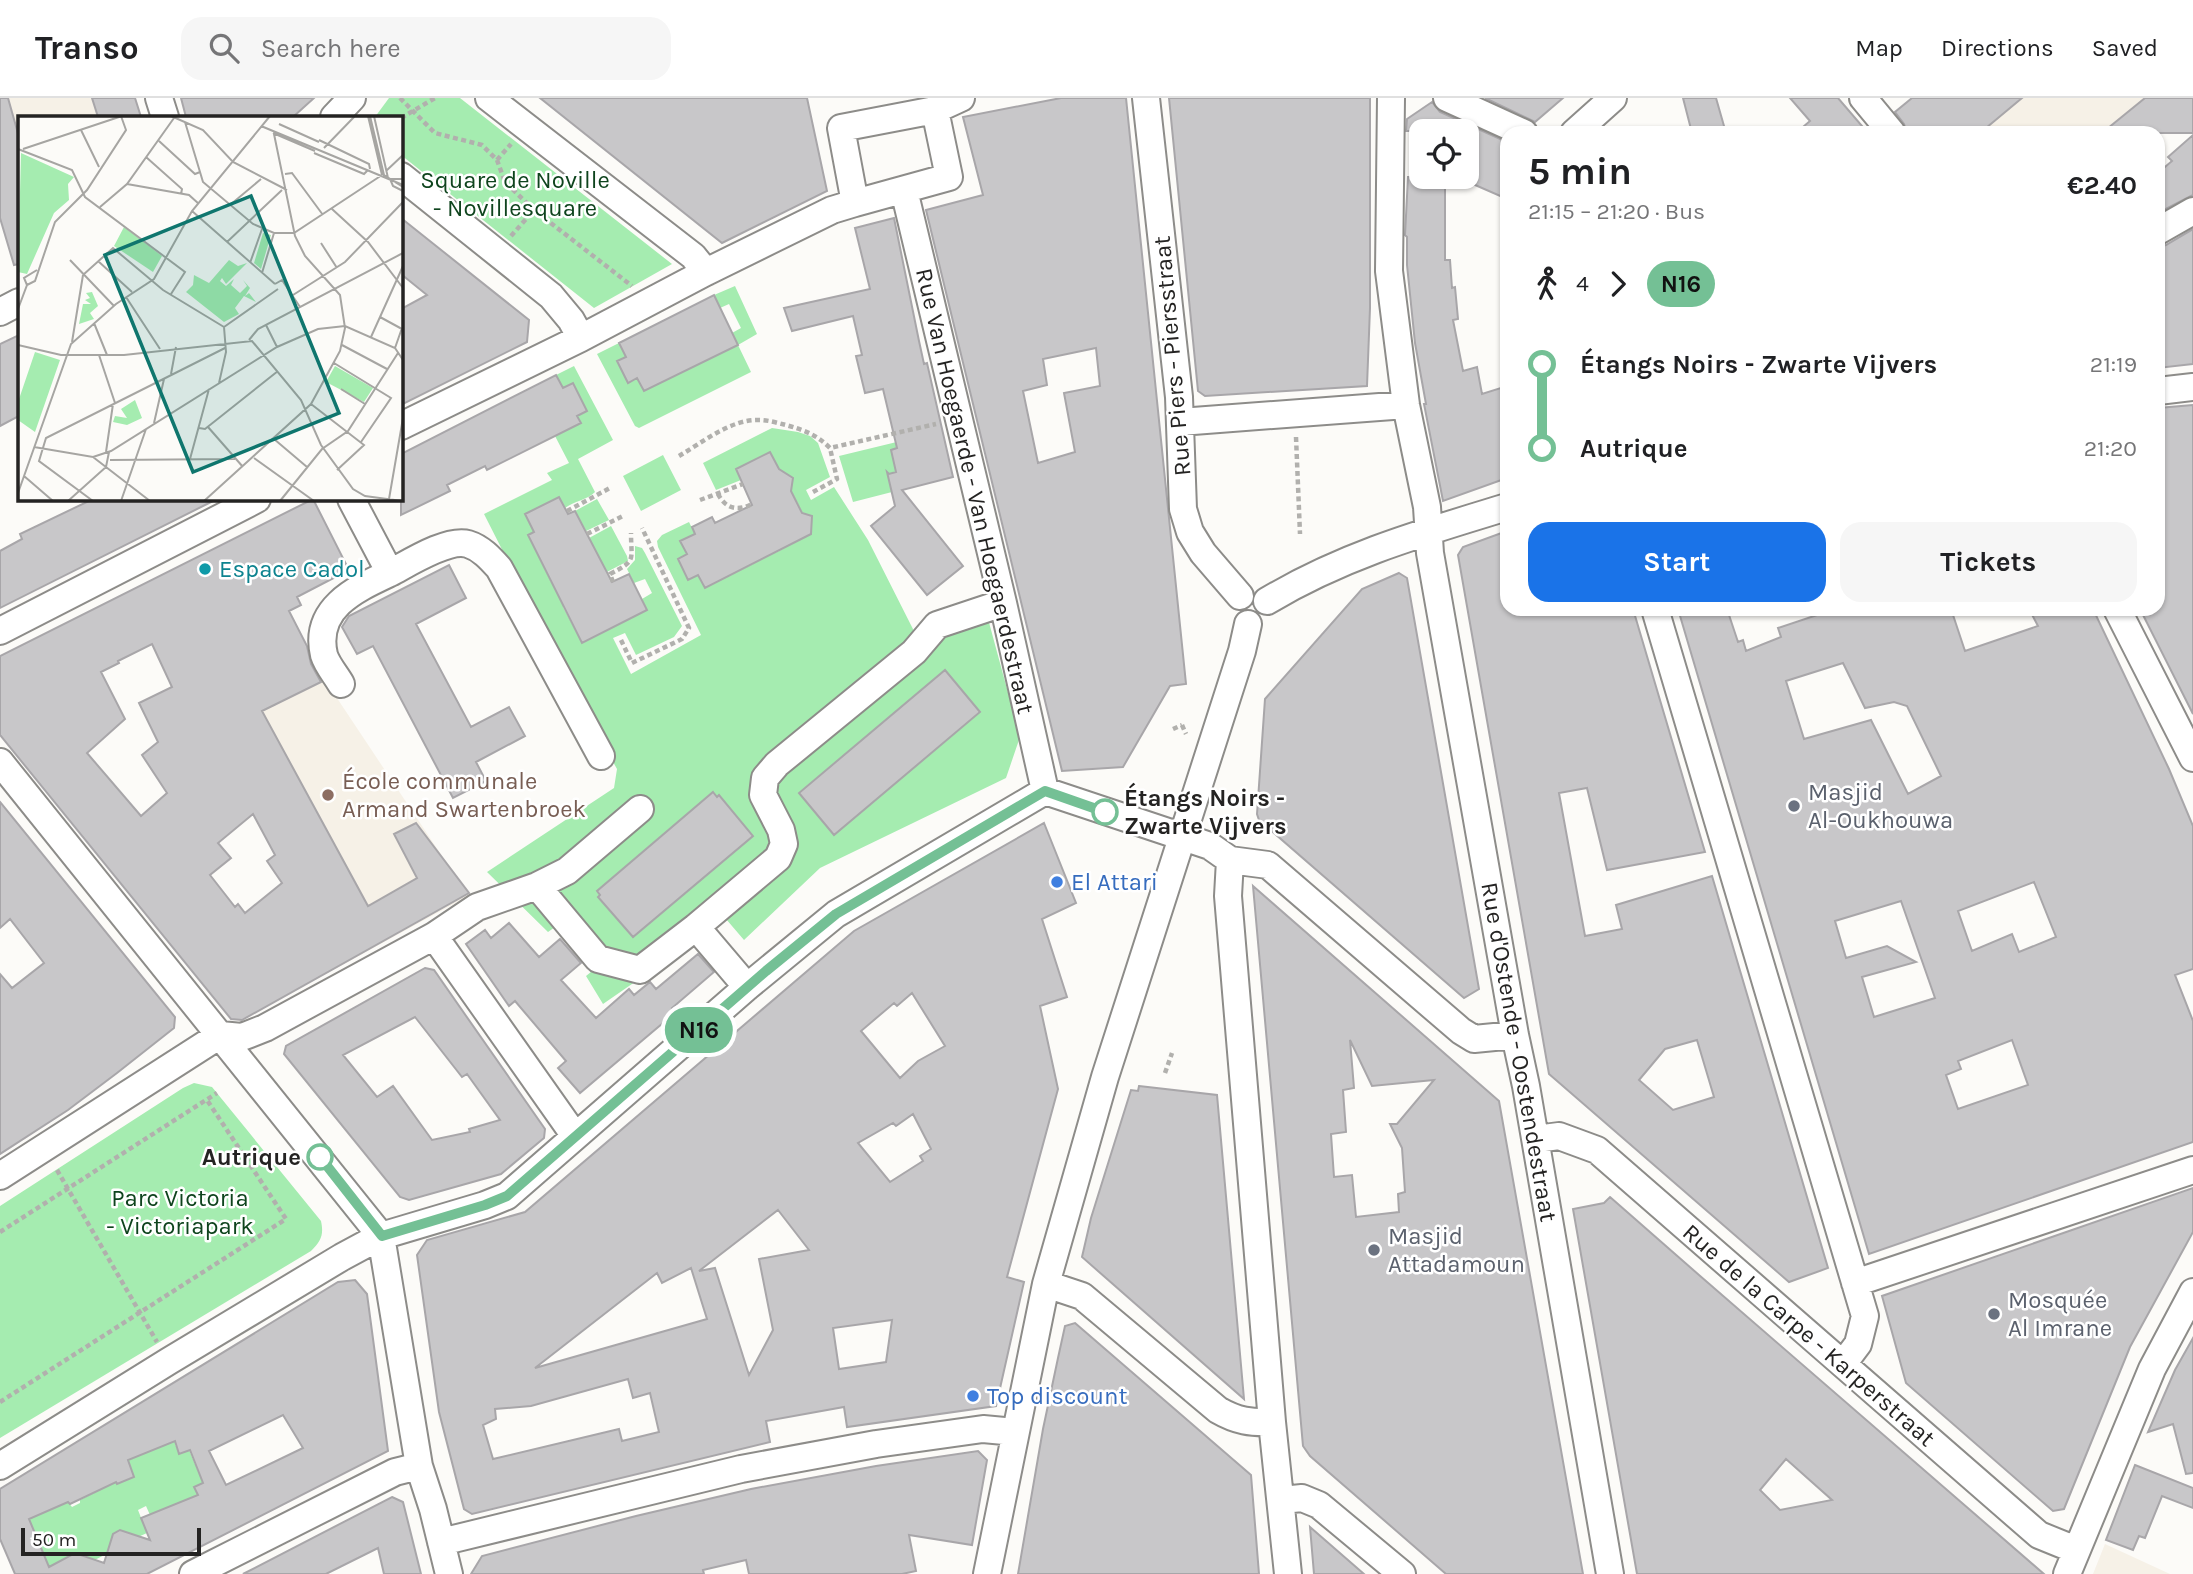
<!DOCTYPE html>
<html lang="en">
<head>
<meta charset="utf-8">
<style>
  :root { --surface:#fff; --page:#f6f6f6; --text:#202124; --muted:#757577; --line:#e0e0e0; --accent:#1a73e8 }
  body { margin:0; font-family:Karla,sans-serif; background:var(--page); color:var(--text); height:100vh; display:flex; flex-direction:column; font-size:26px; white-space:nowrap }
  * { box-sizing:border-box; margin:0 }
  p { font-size:23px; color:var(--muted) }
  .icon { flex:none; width:38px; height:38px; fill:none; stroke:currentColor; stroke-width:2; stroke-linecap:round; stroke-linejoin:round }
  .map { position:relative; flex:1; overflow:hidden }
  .side { position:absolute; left:1500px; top:28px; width:665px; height:490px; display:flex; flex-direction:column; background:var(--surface); border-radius:21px; box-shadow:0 2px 5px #0004 }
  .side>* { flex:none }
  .badge { padding:0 14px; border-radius:23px; font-size:24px; line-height:46px }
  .buttons { position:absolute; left:1409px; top:21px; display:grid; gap:14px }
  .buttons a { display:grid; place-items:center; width:70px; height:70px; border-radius:14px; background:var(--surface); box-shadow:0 2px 5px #0004; font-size:35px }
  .scale { position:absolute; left:21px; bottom:18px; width:180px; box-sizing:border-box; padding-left:7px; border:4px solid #242322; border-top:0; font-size:19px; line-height:24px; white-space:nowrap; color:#242322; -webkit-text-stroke:5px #fff; paint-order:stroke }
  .map>.badge { position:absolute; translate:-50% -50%; box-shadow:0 0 0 4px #fff }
  .legs { display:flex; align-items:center; gap:10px; height:77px; padding:0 28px; font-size:23px }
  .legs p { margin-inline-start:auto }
  .summary { display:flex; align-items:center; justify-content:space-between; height:119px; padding:0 28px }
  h1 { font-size:38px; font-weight:700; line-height:52px }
  .button { display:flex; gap:14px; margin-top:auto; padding:14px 28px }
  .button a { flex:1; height:80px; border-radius:21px; background:var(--accent); color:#fff; font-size:28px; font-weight:700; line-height:80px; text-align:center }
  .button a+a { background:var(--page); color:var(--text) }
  ul { padding:0 28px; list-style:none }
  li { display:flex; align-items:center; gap:24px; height:84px; font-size:26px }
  li i { display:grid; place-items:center; width:10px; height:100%; margin:0 9px; background:currentColor }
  li i::after { content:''; width:18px; height:18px; margin:-9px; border:5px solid; border-radius:50%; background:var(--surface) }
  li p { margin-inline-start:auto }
  li:first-child i { background:linear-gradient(#0000 50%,currentColor 0) }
  li:last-child i { background:linear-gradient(currentColor 50%,#0000 0) }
  header { display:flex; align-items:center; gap:42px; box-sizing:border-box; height:98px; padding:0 35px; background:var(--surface); border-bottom:2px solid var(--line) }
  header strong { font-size:33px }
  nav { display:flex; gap:38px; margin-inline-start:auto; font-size:24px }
  .search { width:490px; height:63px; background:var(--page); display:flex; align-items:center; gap:18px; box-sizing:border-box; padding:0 24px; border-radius:21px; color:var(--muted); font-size:26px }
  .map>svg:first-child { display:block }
  .built { fill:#f6f1e7 }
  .green { fill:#a5ecb0 }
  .building { fill:#c8c7c9; stroke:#a8a6a9; stroke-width:2; fill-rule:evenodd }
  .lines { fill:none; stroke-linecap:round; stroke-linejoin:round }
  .minor-casing { stroke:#8d8c89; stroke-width:30 }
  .path { stroke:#b1b0ad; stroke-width:4.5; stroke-dasharray:5 3.5; stroke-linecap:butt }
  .minor { stroke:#fff; stroke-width:26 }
  .line-1-casing { stroke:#fff; stroke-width:16 }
  .line-1 { stroke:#74c095; stroke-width:10 }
  .culture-dot { fill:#0f9aa8; stroke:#fff; stroke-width:2.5 }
  .education-dot { fill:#8d6e63; stroke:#fff; stroke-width:2.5 }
  .worship-dot { fill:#6b7280; stroke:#fff; stroke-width:2.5 }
  .stop-1-dot { fill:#fff; stroke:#74c095; stroke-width:3.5 }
  .shop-dot { fill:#3f7fe0; stroke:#fff; stroke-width:2.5 }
  .labels { text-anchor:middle; stroke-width:5; stroke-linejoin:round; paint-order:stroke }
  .park-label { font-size:24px; fill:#0e441d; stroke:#fff }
  .street-label { font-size:24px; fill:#242322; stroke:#fff }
  .culture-label { font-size:24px; fill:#0d838f; stroke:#fff; text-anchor:start }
  .education-label { font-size:24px; fill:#785e54; stroke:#fff; text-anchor:start }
  .worship-label { font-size:24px; fill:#5b616d; stroke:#fff; text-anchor:start }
  .stop-label { font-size:24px; font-weight:bold; fill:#242322; stroke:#fff; text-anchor:start }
  .shop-label { font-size:24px; fill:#366cbe; stroke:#fff; text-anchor:start }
  .inset-road { fill:none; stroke:#a6a5a2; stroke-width:2 }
  .view { fill:#0f766e; fill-opacity:0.15; stroke:#0f766e; stroke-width:3.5 }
  .inset-edge { fill:none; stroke:#242322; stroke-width:3.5 }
</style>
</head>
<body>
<header>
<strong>Transo</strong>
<div class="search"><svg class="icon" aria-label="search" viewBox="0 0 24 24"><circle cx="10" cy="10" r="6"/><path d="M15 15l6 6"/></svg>Search here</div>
<nav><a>Map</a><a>Directions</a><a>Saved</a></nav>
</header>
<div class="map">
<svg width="2193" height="1476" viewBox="0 0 2193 1476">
  <rect width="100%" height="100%" fill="#fcfbf8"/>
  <!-- built -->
  <path class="built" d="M0,0H135L141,19H19V146L6,138Z
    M2004,0H2193L2155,35H1962Z
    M282,498L325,582L446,764L470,797L322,878L303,841L260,709L248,516Z
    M2105,1446L2170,1476H2093Z"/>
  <!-- green -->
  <path class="green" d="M389,0H460L672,166L594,210L401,57V19H375Z
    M735,188L757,236L738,247L751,274L639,330L635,328L597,256L619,245L626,259L617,263L628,284L637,280L644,293L738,247L732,235L741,230L729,206L720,210L714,197Z
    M574,268L613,342L578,361L595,394C587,402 574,403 565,410L559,399L526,416L534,434L528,437L551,484L569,506L563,509L582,545L647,512L642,501L652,495L645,481L634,485L627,471L635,462V448L642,450L645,455L682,528L674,539L636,557L625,535L613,540L631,576L701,537L658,449L657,443L662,437L689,424L695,436L681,443L687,456L678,461L688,481L698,477L705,490L753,466L750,461L777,454L812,435L808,417L803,416L790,390L792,384L779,371L770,355L736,371L741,382L716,392L703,365L772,330L798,334L810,338L818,345L830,379L806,392L811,402L834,389L868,442L917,539L987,517L1020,639L1006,680L820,770L744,842L726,821L603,906L586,878L607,861L572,817L548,834L487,774L614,690L617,671L579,603L484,416L552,382L547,375L569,365L555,338L581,325L577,318L587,313L573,285L563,290L556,277Z
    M942,333L891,352L896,374L892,394L853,404L839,358Z
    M663,357L681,392L641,413L623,378Z
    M597,401L609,422L586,433L575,413Z
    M611,428L627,458L628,463L601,477L599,460L589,440Z
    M194,985L212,989L321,1123C324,1137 321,1143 311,1153L0,1340V1108L183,990Z
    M177,1341L175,1346L179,1355L189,1352L203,1385L195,1389L200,1400L150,1417L146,1408L138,1412L147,1435L129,1443L120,1432L113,1436L111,1441L116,1451L85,1467L48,1476L24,1420L33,1419L68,1404L72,1409L80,1405V1402L133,1375L129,1364L125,1362Z"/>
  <!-- building -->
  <path class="building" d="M0,0H8L19,39V166L14,167L0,120Z
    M92,0H135L141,19H98Z
    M181,0H314L293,19H186Z
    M540,0H807L827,93L722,145Z
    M1061,0H1126L1186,586L1170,588L1123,669L1062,673L926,112L983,97L963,19ZM1096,250L1100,288L1064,295L1075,354L1038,365L1023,293L1047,287L1043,261Z
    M1169,0H1370V210L1367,288L1205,298L1198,293Z
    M1485,0H1563L1535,24Z
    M1683,0H1716L1726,35H1692Z
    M1790,0H1838L1868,35H1796L1810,23Z
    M1912,0H2022L1980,35H1907L1904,26L1895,14Z
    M2145,0H2193V35H2102Z
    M1432,4L1440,14L1507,44V101L1466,83V33H1406L1407,21Z
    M2193,37V97L2158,115V75L2172,63L2168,59Z
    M1408,79H1445V162H1450L1452,190L1455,189L1458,221L1453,222L1463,273L1477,269L1482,296L1507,288V380L1443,403L1424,306H1426L1415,245L1407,167V139L1405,137Z
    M401,120L529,222L527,244L401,307V211L427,197L401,176Z
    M894,120L919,243L924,266L927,265L953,379L902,392L963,468L927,497L871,428L895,408L887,374L889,376L896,374L891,352L897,350L883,291L865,295L856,258L862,257L853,218L792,233L784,210L870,191L855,130Z
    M2193,131V266L2158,270V149L2166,147Z
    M714,197L738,247L644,293L637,280L628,285L617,263L626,259L619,245Z
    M19,237V318L0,328V246Z
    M556,277L563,290L573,285L587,313L577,318L581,325L487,372L485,368L447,387L450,393L401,417V356Z
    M2193,307V616L2140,511H2158V310Z
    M770,354L779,371L793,380L791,393L802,415L812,418L811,436L705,490L698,477L688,482L678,461L687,456L680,443L695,436L692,429L712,419L715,425L752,407L736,371Z
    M559,399L568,416L575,413L612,484L629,476L647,512L582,545L528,437L534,434L525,416Z
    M93,401H217L0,510V453L22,441L20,436Z
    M313,401L349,472L297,499L301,507L289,513L307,548L311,566L321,584L262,613L368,808L417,780L394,736L416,725L469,795L242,922L231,921L0,637V558ZM152,546L172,589L139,605L158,644L142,657L167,695L141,718L87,655L125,621L101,574L119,565L118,563ZM253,716L275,757L267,763L282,785L245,815L238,806L235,809L210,777L231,760L218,745Z
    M1507,433V511H1633L1705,754L1607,772L1587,690L1559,695L1585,838L1622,831L1616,807L1712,778L1828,1170L1789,1184L1549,976L1458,457L1463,449ZM1697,942L1714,999L1673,1012L1639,982L1665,951Z
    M449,467L466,500L416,526L471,629L509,609L525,638L476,664L486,683L453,700L373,548L357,556L342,529L349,518Z
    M1399,475L1407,480L1479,891L1464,900L1259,722L1257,716L1265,601L1362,491Z
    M1678,511H1727L1738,544L1743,542L1746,553L1781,539L1778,530L1835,511H1951L1965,553L2038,528L2029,511H2093L2169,671L2193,728V871L2175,877L2193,923V1044L1869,1156ZM1843,565L1865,610L1894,604L1907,608L1941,678L1908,696L1871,622L1804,641L1786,583ZM2034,784L2056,839L2019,854L2012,836L1972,853L1958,813ZM1901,803L1935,900L1874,919L1862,879L1916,864L1887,848L1846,860L1835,823ZM2012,942L2028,987L1958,1011L1946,977L1961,971L1958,963Z
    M945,572L980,614L834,737L799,695Z
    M713,694L717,699L719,697L753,738L633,839L598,799L600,797L597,793Z
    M0,704L175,919L174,930L117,975L68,1012L0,1056V876L12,890L44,865L10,821L0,830Z
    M1044,725L1076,805L1042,821L1067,899L1040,908L1058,991L1007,1179L1024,1184L996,1308L847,1329L844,1309L766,1323L770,1344L472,1416L464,1411L439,1314L417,1157L427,1142L525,1114L854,833ZM912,895L945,948L918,963L900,980L861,933L894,905L897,908ZM913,1016L931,1051L920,1058L923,1063L890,1084L858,1045L893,1025L896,1028ZM778,1112L809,1152L759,1161L773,1232L749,1277L715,1170L699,1173ZM691,1170L707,1221L535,1270L657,1175L662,1185ZM892,1222L886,1264L839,1271L833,1230ZM628,1281L633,1300L650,1295L659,1334L622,1343L619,1331L493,1361L483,1327L496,1321L495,1311L531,1308Z
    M1253,788L1499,1003L1583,1476H1446L1310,1358L1303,1348ZM1350,942L1372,988L1434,982L1397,1026H1390L1402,1050L1405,1094L1398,1096L1399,1114L1356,1119L1352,1077L1334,1079L1331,1036L1346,1034L1343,992L1354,990Z
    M509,825L539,859L560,841L581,865L561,882L596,920L629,891L634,897L650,884L656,891L698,856L714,874L672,910L676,914L580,995L558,970L566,963L515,903L509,908L466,846L485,832L491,840Z
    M425,870L434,872L545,1031L544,1040L501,1076L409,1102L400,1099L284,956L286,948ZM415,919L462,979L467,976L500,1022L469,1031L470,1034L432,1042L393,988L377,999L343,957Z
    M1139,988L1217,997L1244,1301L1082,1159L1091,1120L1131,992L1138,993Z
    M2193,1090V1134L2130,1249L2064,1411L2053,1413L1906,1285L1882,1198Z
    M1610,1099L1699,1177L2044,1476H1637L1573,1111L1604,1105ZM1786,1361L1832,1402L1780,1412L1760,1392Z
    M355,1182L367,1196L388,1353L147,1476H15L0,1441V1391L338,1184ZM283,1317L303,1350L226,1387L209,1353ZM175,1343L179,1356L190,1352L203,1385L194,1389L198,1397L141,1420L150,1442L120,1432L113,1436L104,1465L75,1455L49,1469L29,1421L68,1404L70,1406L116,1384L117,1386L134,1379L128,1362Z
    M1075,1225L1251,1377L1259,1476H1018L1043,1331L1058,1260L1065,1228Z
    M2193,1240V1375L2186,1376L2173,1326L2148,1334L2175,1272Z
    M978,1353L987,1362L972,1447L909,1437L916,1473L902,1476H749L746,1462L703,1472L704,1476H471L482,1458L636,1418L751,1391L876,1368Z
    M2135,1367L2193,1390V1410L2162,1398L2145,1440L2139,1438L2133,1452L2106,1442Z
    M392,1399L403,1404L421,1476H384L378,1450L326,1476H243Z
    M1310,1429L1364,1476H1314Z"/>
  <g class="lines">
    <!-- minor casing -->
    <g class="minor-casing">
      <path id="minor" d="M159,0L165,19
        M489,0L693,158L706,174
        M1146,0L1179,299L1183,411L1190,434L1203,455L1240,498
        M1391,0L1389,173L1406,307L1427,409L1430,455L1515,937L1526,988L1610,1476
        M1447,0L1524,35
        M1863,0L1892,35
        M935,12L949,79L855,105L841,30L935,12L961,0
        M334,19L352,0
        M1574,35L1613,0
        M401,78L551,198L571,222L581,240
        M904,92L1003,505L1045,693
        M2158,133L2193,113
        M0,214L19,204
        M2158,293L2193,289
        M1180,324L1406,307
        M401,328L581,240L706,174L832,112L855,105
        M390,475C409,465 448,440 468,446C481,450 490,460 499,470L601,658
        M1267,503C1344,457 1422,435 1507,409
        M1655,511L1865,1218L1858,1246L1843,1266
        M2117,511L2193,660
        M0,533L257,401
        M341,586C336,577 327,567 324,557C313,510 356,491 390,475L351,401
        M0,664L381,1138L419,1368L433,1411L449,1476
        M1230,762L1228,798L1272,1324L1288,1476
        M537,788L598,861L640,872L696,829L747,889
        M696,829L778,760L784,746L781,732L763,697L765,680L777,666L914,554L937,527L1003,505
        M434,838L575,1038
        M220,937L242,939L265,930L434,838L477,809L537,788L567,773L640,711
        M1536,1041L1559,1038L1597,1052L2039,1437L2076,1452
        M0,1078L220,937
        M1855,1185L2193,1072
        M1046,1186L1082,1198L1218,1312C1237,1323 1251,1325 1272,1324
        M0,1368L169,1263L342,1159L381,1138L485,1107L507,1098L747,889L836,816L1045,693L1210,748L1230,762L1268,767L1461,933L1474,941L1515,937
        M1282,1402L1302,1400L1319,1407L1402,1476
        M441,1444L741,1371L876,1346L983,1331L1015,1334
        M193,1476L395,1374L419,1368
        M987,1476L1046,1186L1105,979L1242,553L1248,526
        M2067,1476L2152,1271L2193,1194"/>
    </g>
    <!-- path -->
    <path class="path" d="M400,0L435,35L482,47L497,62L505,84L534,112L632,188
      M401,20L435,0
      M497,62L511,46
      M511,138L534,112
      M1296,339L1300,436
      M679,358C703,344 731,321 759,322C768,322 778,325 786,327C804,332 817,337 830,350L936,326
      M813,394L837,381L830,350
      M718,396C725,410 737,414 752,406
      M700,402L743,386
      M567,413L610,390
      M587,436L623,418
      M613,484L610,476C637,462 631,463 631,435
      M621,542L632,565L682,541L689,530L642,430
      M1182,627L1186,636
      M1173,631L1182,627
      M1165,975L1172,955
      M57,1072L157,1244
      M0,1134L217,995
      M0,1304L286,1121L207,1002"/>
    <!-- minor -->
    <use href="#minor" class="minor"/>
  </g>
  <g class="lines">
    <!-- line-1 casing -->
    <g class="line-1-casing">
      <path id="line-1" d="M320,1059L382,1138L485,1107L507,1098L766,873L836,816L1045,693L1105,714"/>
    </g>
    <!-- line-1 -->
    <use href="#line-1" class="line-1"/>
  </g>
  <!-- markers -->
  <circle class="culture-dot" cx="205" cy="471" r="7"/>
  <circle class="education-dot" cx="328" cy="697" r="7"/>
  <g class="worship-dot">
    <circle cx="1794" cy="708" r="7"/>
    <circle cx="1374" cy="1152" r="7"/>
    <circle cx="1994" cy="1216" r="7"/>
  </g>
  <g class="stop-1-dot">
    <circle cx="1105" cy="714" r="12"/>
    <circle cx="320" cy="1059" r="12"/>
  </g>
  <g class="shop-dot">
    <circle cx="1057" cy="784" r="7"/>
    <circle cx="973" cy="1298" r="7"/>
  </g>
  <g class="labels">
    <!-- park labels -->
    <g class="park-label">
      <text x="515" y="90">Square de Noville<tspan x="515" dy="28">- Novillesquare</tspan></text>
      <text x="180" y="1108">Parc Victoria<tspan x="180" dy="28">- Victoriapark</tspan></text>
    </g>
    <!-- street labels -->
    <g class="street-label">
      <text transform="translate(1172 258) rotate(-95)" y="8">Rue Piers - Piersstraat</text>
      <text transform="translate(975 393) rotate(77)" y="8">Rue Van Hoegaerde - Van Hoegaerdestraat</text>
      <text transform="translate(1519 954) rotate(80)" y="8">Rue d'Ostende - Oostendestraat</text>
      <text transform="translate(1809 1237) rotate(41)" y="8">Rue de la Carpe - Karperstraat</text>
    </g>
    <!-- culture labels -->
    <g class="culture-label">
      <text x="219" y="479">Espace Cadol</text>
    </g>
    <!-- education labels -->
    <g class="education-label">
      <text x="342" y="691">École communale<tspan x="342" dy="28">Armand Swartenbroek</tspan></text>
    </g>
    <!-- worship labels -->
    <g class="worship-label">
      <text x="1808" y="702">Masjid<tspan x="1808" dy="28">Al-Oukhouwa</tspan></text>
      <text x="1388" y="1146">Masjid<tspan x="1388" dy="28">Attadamoun</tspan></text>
      <text x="2008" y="1210">Mosquée<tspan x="2008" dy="28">Al Imrane</tspan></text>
    </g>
    <!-- stop labels -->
    <g class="stop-label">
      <text x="1124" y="708">Étangs Noirs -<tspan x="1124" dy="28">Zwarte Vijvers</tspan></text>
      <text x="301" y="1067" text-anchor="end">Autrique</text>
    </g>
    <!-- shop labels -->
    <g class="shop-label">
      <text x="1071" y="792">El Attari</text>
      <text x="987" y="1306">Top discount</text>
    </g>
  </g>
  <!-- overview -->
  <g transform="translate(18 18)">
    <rect width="385" height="385" fill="#fcfbf8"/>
    <path d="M3,37L56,61L50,68L51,84L36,97L9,158L0,156ZM106,111L144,140L135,156L96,130ZM245,117L253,119L243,153L236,147ZM211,144L220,150L229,147L208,168L204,162L202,165L208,170L216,163L213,169L222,177L229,170L225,164L232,172L227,180L231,177L238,186L226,180L217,192L221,198L206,206L168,176L175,169L176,159L191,167ZM74,176L80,190L72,197L76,203L61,208L65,188H73L67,184L72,182L68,177ZM17,236L42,244L17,316L0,304V286ZM317,250L355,272L346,286L308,266ZM117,284L124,302L109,309L95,306L97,300L109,302L103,293Z" fill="#a5ecb0"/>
    <path class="inset-road" d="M153,0L185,14L215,46L269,74M350,0L364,59M352,0L366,59L385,71M356,0L370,62M167,6L185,66L235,108L256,117H276L364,59M261,8L301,26M243,10L385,69M63,14L81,51M255,17L297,35M301,24L351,48L352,53M141,25L177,58L182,56M306,32L337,0M0,33L54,54L67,81L167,156L153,178M5,33L104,0M296,37L346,58L350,54M128,41L164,73L163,78M368,55L385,39M267,58L274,57L305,99M385,63H372L375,70L385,75M109,68L171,79L181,88M212,89L243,63M82,91L109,68L156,2M314,93L350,126L385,172M174,95L257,168M209,126L264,74M303,127L319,152M52,144L96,190M80,145L114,176M232,147L244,113M244,157L256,117M65,159L95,132L145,174L206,211L208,236L201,267M257,168L264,164L282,191M9,169L17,165L37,106L69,74L108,14L103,0M275,179L327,146L385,86M108,181L142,233M0,193L9,169L6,162L19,154M362,201L384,213M76,207L89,239M248,209L259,231M206,211L260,173M353,221L385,150M231,224L240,213L385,137M54,226L65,159M0,229L43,239H106L234,225L283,284L303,329L335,373L347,380L384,385M324,229L369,253M377,232L384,212M81,239L97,287M316,247L373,282L343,326M153,258L158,231M323,273L347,288M293,288L346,329L319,354M136,307L146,263M190,311L225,351M181,312L187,313L260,255M256,323L289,351M16,331L75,341L93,335L259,231L300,213L327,210L377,232L385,244M88,336L95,288M75,341L132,385M236,342L296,385M172,343L191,273M92,344L217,343M6,360L35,385M0,377L53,228L98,188L136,163L174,95L252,0M371,383L385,302M50,385L88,351L91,336M75,385L21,345L28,322L207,232M103,385L128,313M186,385L293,288L322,235L327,212L322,179L287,140L277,120L256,18M262,385L304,333L330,315L380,237"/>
    <path class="view" d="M233,80L321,297L175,356L87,139Z"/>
    <rect width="385" height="385" class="inset-edge"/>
  </g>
</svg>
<div class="buttons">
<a><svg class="icon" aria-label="locate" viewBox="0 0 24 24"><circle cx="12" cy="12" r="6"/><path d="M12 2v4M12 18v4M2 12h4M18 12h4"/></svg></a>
</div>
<div class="scale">50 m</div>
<b class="badge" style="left:699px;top:932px;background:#74c095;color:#111">N16</b>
<section class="side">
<div class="summary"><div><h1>5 min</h1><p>21:15 – 21:20 · Bus</p></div><b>€2.40</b></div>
<div class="legs"><svg class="icon" aria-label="walk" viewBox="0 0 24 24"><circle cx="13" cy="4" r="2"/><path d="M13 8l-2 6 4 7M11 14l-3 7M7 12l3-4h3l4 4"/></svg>4<svg class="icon" aria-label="forward" viewBox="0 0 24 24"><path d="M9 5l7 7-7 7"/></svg><b class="badge" style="background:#74c095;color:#111">N16</b></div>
<ul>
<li><i style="color:#74c095"></i><b>Étangs Noirs - Zwarte Vijvers</b><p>21:19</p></li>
<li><i style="color:#74c095"></i><b>Autrique</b><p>21:20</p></li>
</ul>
<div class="button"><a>Start</a><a>Tickets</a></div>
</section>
</div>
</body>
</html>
